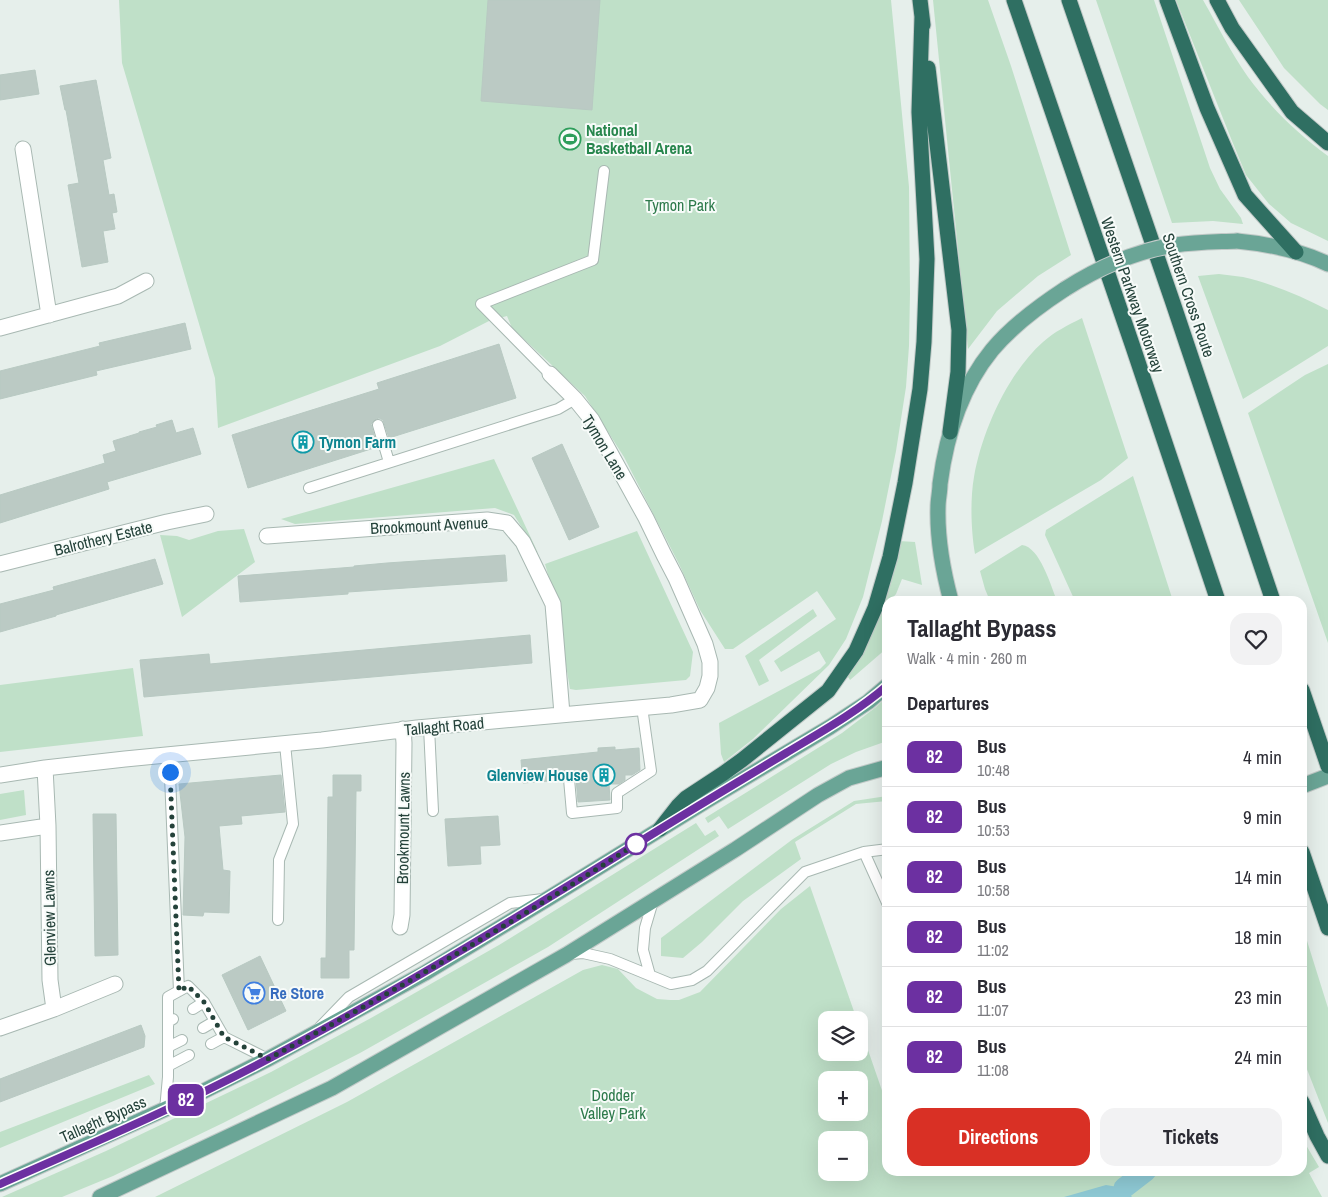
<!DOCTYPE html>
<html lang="en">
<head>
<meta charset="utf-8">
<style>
  :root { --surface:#fff; --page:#f2f2f3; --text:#2b2b33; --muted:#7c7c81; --line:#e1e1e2; --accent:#d93025 }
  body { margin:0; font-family:"Archivo Narrow",sans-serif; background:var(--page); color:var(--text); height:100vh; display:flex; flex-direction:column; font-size:19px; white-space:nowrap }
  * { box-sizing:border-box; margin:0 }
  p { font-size:16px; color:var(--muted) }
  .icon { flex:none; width:28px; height:28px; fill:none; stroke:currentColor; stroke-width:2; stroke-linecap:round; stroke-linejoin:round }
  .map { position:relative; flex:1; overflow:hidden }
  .drawer { position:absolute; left:882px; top:596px; width:425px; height:580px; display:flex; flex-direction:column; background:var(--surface); border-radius:15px; box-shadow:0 5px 20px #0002 }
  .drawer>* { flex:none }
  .badge { padding:0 10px; border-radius:8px; font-size:18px; line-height:32px }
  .controls { position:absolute; left:818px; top:1011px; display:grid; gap:10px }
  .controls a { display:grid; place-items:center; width:50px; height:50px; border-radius:10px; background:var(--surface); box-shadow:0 5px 20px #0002; font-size:25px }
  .you { position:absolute; width:25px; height:25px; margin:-12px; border:4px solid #fff; border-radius:50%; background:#1a73e8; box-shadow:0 0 0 8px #1a73e833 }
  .map>.badge { position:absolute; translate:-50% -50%; box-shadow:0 0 0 2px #fff }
  h2 { padding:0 25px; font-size:19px; line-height:45px }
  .round { display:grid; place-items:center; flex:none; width:52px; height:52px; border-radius:15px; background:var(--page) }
  .head { display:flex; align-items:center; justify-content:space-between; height:85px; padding:0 25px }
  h1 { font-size:24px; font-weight:800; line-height:38px }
  .action { display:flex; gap:10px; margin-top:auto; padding:10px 25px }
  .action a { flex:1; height:58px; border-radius:15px; background:var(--accent); color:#fff; font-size:20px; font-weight:800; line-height:58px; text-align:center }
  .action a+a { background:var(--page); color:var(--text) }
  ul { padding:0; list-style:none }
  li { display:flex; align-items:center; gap:15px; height:60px; padding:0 25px; border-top:1px solid var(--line) }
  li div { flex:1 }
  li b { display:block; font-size:19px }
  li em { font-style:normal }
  li .badge { min-width:55px; font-weight:700; text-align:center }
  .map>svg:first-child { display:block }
  .green { fill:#bfe0c8; fill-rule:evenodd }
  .water { fill:#8ec9d4 }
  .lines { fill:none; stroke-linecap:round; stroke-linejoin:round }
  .canal { stroke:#8ec9d4; stroke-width:21 }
  .building { fill:#bbcac4; stroke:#b8c9c2 }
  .service-casing { stroke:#a8b8b2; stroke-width:12 }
  .minor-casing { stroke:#a8b8b2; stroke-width:17 }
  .primary-casing { stroke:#c2cac8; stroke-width:17 }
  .motorway-casing { stroke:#c2cac8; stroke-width:17 }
  .service { stroke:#fff; stroke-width:10 }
  .minor { stroke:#fff; stroke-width:15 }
  .primary { stroke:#6aa596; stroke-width:15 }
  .motorway { stroke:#2f6f62; stroke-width:15 }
  .primary-bridge-casing { stroke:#c2cac8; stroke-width:17; stroke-linecap:butt }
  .primary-bridge { stroke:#6aa596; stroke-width:15 }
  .line-casing { stroke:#fff; stroke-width:11 }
  .line { stroke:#6c30a1; stroke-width:8 }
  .walk { stroke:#24423a; stroke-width:5; stroke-dasharray:0 9 }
  .stop-dot { fill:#fff; stroke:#6c30a1; stroke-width:2.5 }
  .labels { text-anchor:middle; stroke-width:4; stroke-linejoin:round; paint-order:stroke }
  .leisure-label { font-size:16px; font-weight:bold; fill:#27864d; stroke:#f7fbf9; text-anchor:start }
  .park-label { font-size:16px; fill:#2d7a4b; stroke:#f7fbf9 }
  .street-label { font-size:16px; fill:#24423a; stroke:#f7fbf9 }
  .culture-label { font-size:16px; font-weight:bold; fill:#0d838f; stroke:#f7fbf9; text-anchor:start }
  .shop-label { font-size:16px; font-weight:bold; fill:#366cbe; stroke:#f7fbf9; text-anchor:start }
</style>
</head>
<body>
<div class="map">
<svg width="1328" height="1197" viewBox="0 0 1328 1197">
  <rect width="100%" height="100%" fill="#e6efeb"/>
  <!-- green -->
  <path class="green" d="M119,0H891L909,187L910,293L909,346L906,387L896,451L882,521L863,597L846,639L829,665L753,739L724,762L721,754L719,723L820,669L826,663L819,651L781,672L774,661L836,619L817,591L733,649H725L700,610L679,564L624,457L585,396L512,328L507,316L489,321L440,346L218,428L215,378L122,63Z
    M933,0H988L1011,66L1071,255L1038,276L997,311L968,349Z
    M1096,0H1154L1210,168L1220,189L1241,218L1243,224L1213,221L1172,223Z
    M1176,0H1203C1218,26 1231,53 1248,77C1270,107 1298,134 1328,156V241L1291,223L1269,204L1246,175L1232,141Z
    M1239,0H1328V110L1320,104L1284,68Z
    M1219,274C1227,275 1235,276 1243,277C1273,284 1301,296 1328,310V346L1243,399L1198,276Z
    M1082,318L1128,458L1101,480L975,554C971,531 970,499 974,477C982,431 1008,373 1043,342C1054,332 1068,325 1082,318Z
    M1328,364V643L1248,413L1305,375Z
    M494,459L538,553L514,515L495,508L295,524L281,519Z
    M1133,476L1173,601H1075L1045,535L1046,530Z
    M244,529L255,562L182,617L160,535L177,536L189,540L218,531Z
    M637,531L693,652L690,676L686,680L576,690L570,689L555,599L545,564Z
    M899,541L915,542L922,585L902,579L896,594L890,601H888L887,605L885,607L887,611V648L850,680L846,674Z
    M1022,545C1040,547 1051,586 1057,601H990L985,589L980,571Z
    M813,609L817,616L759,660L769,681L759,686L745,656Z
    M133,668L143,736L0,752V685Z
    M887,697V741L856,752L831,764L728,829L719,816L708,823L705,818L842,733L876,707Z
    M24,790L26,815L0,820V794Z
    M887,796V801L856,804L795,842L801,859L743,901L702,942L683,958L661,956V938L793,839L854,801Z
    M696,823L705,836L715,830L719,836L548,947L360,1053L223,1123L113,1176L62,1197H2L106,1151L271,1072L371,1018L499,945Z
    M810,886L857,1020H826V1052H859V1024L887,1105L888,1171H1302L1303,1140L1319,1167L1309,1173L1322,1197H155L347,1102L583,970L602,965L618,969L636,988L657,999L670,1000H679L700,992L781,909ZM826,1080H859V1112H826ZM826,1140H859V1172H826Z
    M1303,928L1328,1008V1123L1303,1059Z
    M149,1075L155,1084L0,1148V1132Z"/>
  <!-- water -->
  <path class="water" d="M1106,1185L1124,1188L1132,1197H1064Z"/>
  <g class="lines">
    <!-- canal -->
    <path class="canal" d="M1124,1188L1146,1171"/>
  </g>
  <!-- building -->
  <path class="building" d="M488,0H600L592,110L481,101Z
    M35,70L39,94L0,100V75Z
    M96,80L111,158L103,160L109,195L114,194L117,212L112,213L115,229L103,231L108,262L82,267L68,185L79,183L66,110H65L60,86Z
    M185,323L191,349L96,371L97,375L0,399V371L100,346L99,343Z
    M499,344L516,398L389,438L383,420L379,418L376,419L371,424L376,442L372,443L374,448L248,488L232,435L379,389L377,383Z
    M172,420L176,433L193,428L201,454L107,482L109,489L0,523V495L105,463L103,455L116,451L113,441L139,433V432L157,427L156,425Z
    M562,444L599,527L569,540L532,458Z
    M505,555L507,581L348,592V594L240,602L238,576L354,567V566L387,563Z
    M155,559L163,584L56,615V616L0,632V604L54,590L53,587Z
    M530,635L532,663L144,697L140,660L209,654L210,664Z
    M615,747V750L639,748L640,770L632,775H625V780L619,784H609L610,800L578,802L576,778L574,775L571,773L565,774L562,780L523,783L521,760L598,752V748Z
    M281,775L285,812L241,816L242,824L219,826L223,870L230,871L229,913L204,912L203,916L183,915L185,837L179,784Z
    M333,775H361V791H356L354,950H349V978H321V958H326L328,797H333Z
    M93,814H116L118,955L95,956Z
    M498,816L500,845L480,846L481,864L448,866L445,819Z
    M260,956L286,1011L248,1030L222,975Z
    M141,1025L145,1036L144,1047L0,1102V1079Z"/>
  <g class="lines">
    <!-- service casing -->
    <g class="service-casing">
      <path id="service" d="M550,374L481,304L593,260L604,171
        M378,425L389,462
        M309,488L558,409L575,399
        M429,727L433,811
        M168,755L170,776L179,991
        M569,779L572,813L617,808V793L651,771L642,707
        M864,852L888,849
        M278,920L279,860L293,824L285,744
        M571,954L583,953L610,959L671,984L692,980L707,971L805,872L864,852L888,905
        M650,975L643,950L645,928L653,901
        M193,1009L204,1002L224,1037L268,1059
        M168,1022V997L188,986L204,1002
        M320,1027L349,997L510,903L543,899
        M203,1028L215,1021
        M211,1044L224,1037
        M168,1047L182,1040
        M168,1066L189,1055
        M165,1110L168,1077V1022L173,1019"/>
    </g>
    <!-- minor casing -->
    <g class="minor-casing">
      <path id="minor" d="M23,149L49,315
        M0,328L118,296L146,281
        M267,536L487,520L507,523L523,542L553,604L562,714
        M0,564L167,522L206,514
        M45,768L48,826L50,980L54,1009
        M0,775L45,768L125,759L322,740L417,728L671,705L700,700L707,688L710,676V662L705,644L676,578L664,555L646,518L592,420L575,399L550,374
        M0,833L48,826
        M400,927L402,915L404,743L403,729
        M0,1028L54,1009L115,984"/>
    </g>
    <!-- primary casing -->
    <g class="primary-casing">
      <path id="primary" d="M1237,241C1268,244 1299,250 1328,264
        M951,601C943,571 937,539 938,507C938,499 940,492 940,484C946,437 961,388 992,350C1012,326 1039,306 1065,289
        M1302,786L1328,776
        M0,1184L192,1097L268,1059L425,973L549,898L706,801L830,727L868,702L888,685
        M100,1197L332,1088L566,955L736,849L818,795L849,778L888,767"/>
    </g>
    <!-- motorway casing -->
    <g class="motorway-casing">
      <path id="motorway" d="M920,0L923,25
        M1014,0L1133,347L1218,601
        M1069,0L1173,303L1273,601
        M1167,0L1207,108L1245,195L1296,252
        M1217,0L1232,28L1292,112L1328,143
        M928,68L959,330L958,372L950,432
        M1302,690L1328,766
        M660,829L678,806L686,798L724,773L742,760L828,691L856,651L875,608L890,557L905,483L920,389L924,342L927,259L919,112L922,16
        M1302,852L1328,928
        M1302,1102L1317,1136L1328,1156"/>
    </g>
    <!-- service -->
    <use href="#service" class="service"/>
    <!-- minor -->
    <use href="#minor" class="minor"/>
    <!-- primary -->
    <use href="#primary" class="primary"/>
    <!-- motorway -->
    <use href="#motorway" class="motorway"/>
    <!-- primary-bridge casing -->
    <g class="primary-bridge-casing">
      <path id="primary-bridge" d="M1065,289C1098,268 1136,251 1175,245C1196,242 1216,242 1237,241"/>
    </g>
    <!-- primary-bridge -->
    <use href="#primary-bridge" class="primary-bridge"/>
  </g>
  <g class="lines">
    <!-- line casing -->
    <g class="line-casing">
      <path id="line" d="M0,1184C91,1144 182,1105 270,1058C403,988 531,909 659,830C701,804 743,779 786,753C821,732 857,712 888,685"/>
    </g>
    <!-- line -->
    <use href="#line" class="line"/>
    <!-- walk -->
    <path class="walk" d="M170,772L179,991L188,986L204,1002L224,1037L268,1059C393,992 516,921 636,844"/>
  </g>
  <!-- icons -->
  <defs>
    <g id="stadium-ring" transform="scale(1.125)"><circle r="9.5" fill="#f7fbf9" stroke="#2e9e5b" stroke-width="1.5"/><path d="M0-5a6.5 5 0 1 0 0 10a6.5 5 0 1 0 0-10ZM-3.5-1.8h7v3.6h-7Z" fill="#2e9e5b"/></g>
    <g id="building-ring" transform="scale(1.125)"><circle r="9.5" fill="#f7fbf9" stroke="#0f9aa8" stroke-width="1.5"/><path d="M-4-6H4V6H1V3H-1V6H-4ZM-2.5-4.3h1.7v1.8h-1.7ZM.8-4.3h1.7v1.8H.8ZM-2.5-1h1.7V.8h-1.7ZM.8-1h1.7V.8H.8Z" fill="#0f9aa8"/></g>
    <g id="supermarket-ring" transform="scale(1.125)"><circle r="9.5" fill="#f7fbf9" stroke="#3f7fe0" stroke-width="1.5"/><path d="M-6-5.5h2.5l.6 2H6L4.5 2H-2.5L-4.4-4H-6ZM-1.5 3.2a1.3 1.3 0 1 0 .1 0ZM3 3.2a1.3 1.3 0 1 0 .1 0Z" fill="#3f7fe0"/></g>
  </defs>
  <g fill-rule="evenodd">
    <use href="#stadium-ring" x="570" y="139"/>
    <use href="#building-ring" x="303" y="442"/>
    <use href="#building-ring" x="604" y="775"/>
    <use href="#supermarket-ring" x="254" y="993"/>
  </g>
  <!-- markers -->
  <circle class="stop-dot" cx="636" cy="844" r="10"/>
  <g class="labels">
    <!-- leisure labels -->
    <g class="leisure-label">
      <text x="586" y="136">National<tspan x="586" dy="18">Basketball Arena</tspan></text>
    </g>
    <!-- park labels -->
    <g class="park-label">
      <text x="680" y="211">Tymon Park</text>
      <text x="613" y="1101">Dodder<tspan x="613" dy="18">Valley Park</tspan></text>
    </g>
    <!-- street labels -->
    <g class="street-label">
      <text transform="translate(1133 295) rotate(71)" y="6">Western Parkway Motorway</text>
      <text transform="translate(1189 295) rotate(71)" y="6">Southern Cross Route</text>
      <text transform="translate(605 447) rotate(59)" y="6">Tymon Lane</text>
      <text transform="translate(429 525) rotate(-3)" y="6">Brookmount Avenue</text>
      <text transform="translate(103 538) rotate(-14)" y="6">Balrothery Estate</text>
      <text transform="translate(444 726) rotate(-5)" y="6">Tallaght Road</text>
      <text transform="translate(403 828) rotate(-89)" y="6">Brookmount Lawns</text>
      <text transform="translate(49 918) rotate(-91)" y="6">Glenview Lawns</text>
      <text transform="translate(103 1119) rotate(-24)" y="6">Tallaght Bypass</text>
    </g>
    <!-- culture labels -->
    <g class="culture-label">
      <text x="319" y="448">Tymon Farm</text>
      <text x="588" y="781" text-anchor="end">Glenview House</text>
    </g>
    <!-- shop labels -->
    <g class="shop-label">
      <text x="270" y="999">Re Store</text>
    </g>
  </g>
</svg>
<div class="controls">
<a><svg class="icon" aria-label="layers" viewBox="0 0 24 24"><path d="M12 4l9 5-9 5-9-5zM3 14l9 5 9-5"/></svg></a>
<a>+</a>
<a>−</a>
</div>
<div class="you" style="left:170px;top:772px"></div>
<b class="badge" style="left:186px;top:1100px;background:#6c30a1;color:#fff">82</b>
<section class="drawer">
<div class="head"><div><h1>Tallaght Bypass</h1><p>Walk · 4 min · 260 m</p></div><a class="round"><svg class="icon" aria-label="heart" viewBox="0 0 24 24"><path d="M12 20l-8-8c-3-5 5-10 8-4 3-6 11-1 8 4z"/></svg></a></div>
<h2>Departures</h2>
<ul>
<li><span class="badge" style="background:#6c30a1;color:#fff">82</span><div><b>Bus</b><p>10:48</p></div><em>4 min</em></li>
<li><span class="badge" style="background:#6c30a1;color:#fff">82</span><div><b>Bus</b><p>10:53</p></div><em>9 min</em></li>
<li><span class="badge" style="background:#6c30a1;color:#fff">82</span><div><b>Bus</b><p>10:58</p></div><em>14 min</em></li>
<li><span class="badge" style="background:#6c30a1;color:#fff">82</span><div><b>Bus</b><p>11:02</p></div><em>18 min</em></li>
<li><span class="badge" style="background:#6c30a1;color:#fff">82</span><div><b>Bus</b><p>11:07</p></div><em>23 min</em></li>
<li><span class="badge" style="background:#6c30a1;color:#fff">82</span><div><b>Bus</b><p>11:08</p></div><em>24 min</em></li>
</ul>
<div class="action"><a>Directions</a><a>Tickets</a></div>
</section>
</div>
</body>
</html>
